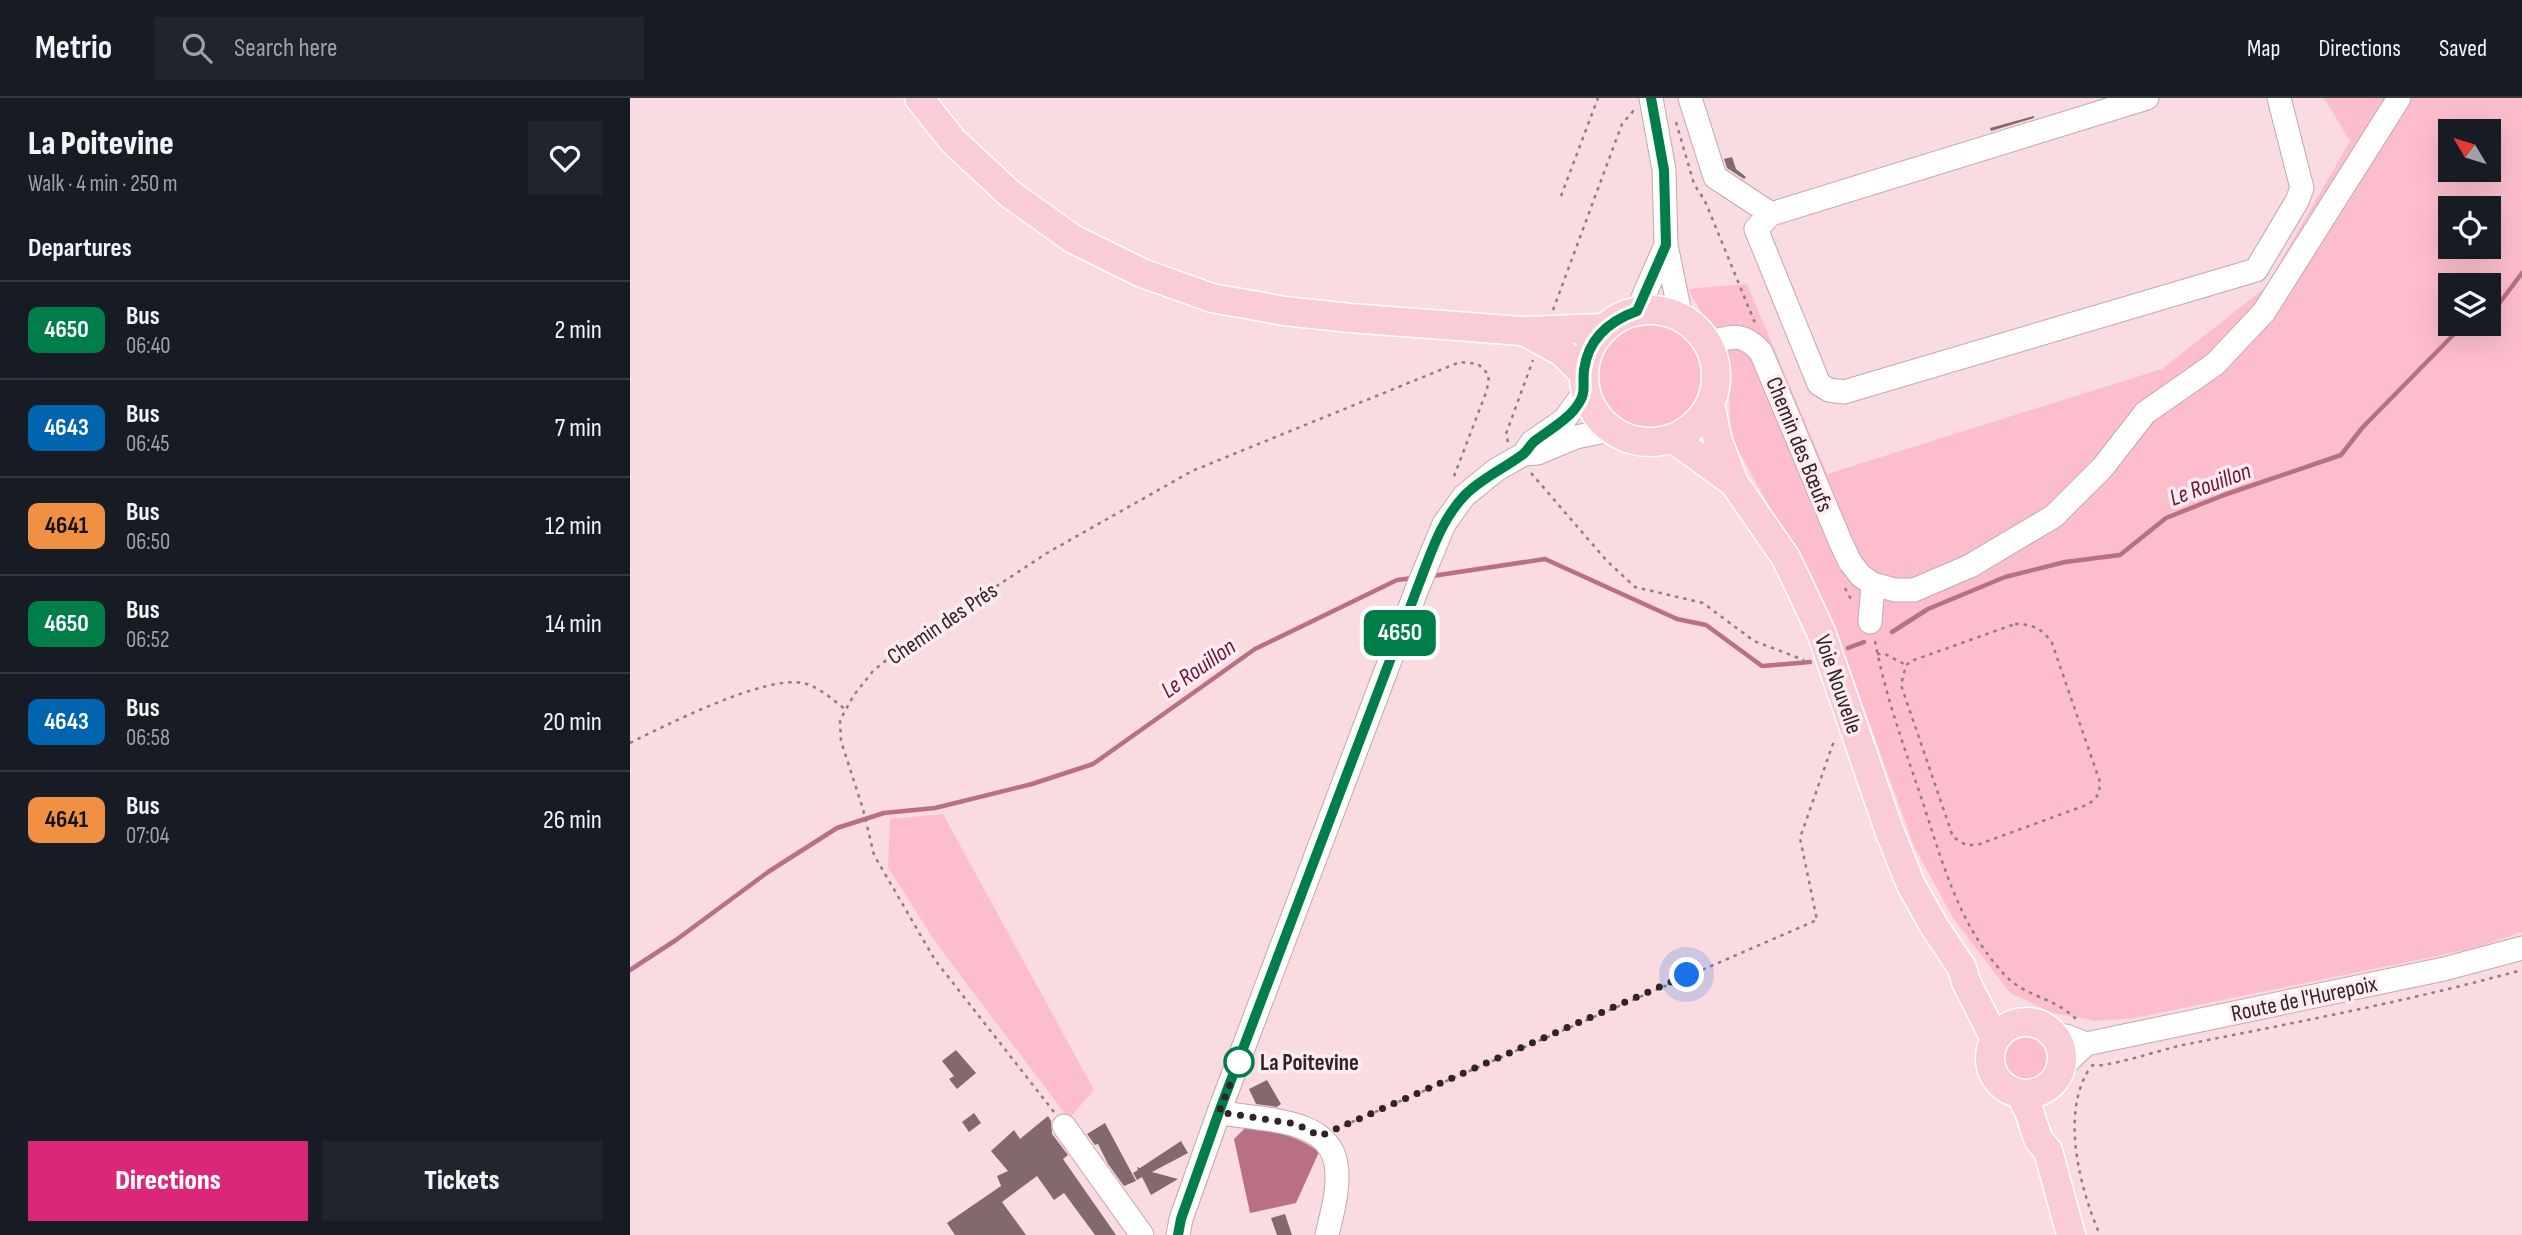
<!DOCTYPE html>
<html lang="en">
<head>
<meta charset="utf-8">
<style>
  :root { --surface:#171b24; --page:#20242c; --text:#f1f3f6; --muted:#9ea1a6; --line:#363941; --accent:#db2777 }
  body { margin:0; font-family:"Sofia Sans Condensed",sans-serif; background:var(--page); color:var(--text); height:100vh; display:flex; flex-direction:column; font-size:26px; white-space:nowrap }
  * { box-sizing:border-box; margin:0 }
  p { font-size:23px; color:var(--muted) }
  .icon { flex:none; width:38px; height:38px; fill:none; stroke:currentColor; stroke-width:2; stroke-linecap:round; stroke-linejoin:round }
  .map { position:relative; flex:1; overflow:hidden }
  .drawer { display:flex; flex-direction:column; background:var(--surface); width:630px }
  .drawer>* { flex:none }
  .badge { padding:0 14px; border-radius:10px; font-size:24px; line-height:46px }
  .needle { width:46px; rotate:308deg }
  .controls { position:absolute; left:1808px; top:21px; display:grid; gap:14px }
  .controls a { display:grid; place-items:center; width:63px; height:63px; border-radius:0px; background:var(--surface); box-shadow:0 7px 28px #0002; font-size:35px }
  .you { position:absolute; width:35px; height:35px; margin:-18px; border:5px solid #fff; border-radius:50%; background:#1a73e8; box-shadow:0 0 0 10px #1a73e833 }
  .map>.badge { position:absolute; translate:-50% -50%; box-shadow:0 0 0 4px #fff }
  h2 { padding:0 28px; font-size:26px; line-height:63px }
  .round { display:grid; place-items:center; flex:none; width:74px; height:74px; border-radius:0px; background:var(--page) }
  .summary { display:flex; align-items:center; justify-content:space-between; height:119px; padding:0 28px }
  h1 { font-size:33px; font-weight:800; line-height:52px }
  .primary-button { display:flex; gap:14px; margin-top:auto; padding:14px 28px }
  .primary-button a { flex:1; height:80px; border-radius:0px; background:var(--accent); color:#fff; font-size:28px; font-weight:800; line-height:80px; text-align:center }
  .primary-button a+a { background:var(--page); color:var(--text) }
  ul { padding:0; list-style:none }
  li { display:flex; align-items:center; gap:21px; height:98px; padding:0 28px; border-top:2px solid var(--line) }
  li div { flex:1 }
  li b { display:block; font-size:26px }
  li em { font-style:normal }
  li .badge { min-width:77px; font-weight:700; text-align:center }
  header { display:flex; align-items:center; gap:42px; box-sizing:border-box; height:98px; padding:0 35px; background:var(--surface); border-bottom:2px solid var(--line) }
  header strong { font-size:33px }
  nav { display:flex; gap:38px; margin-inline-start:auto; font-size:24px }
  .search { width:490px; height:63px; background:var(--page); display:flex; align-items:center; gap:18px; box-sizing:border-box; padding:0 24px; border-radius:0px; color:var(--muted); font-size:26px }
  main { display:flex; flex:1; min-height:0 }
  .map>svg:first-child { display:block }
  .green { fill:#fcbecd; fill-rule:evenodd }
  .water { fill:#b97084 }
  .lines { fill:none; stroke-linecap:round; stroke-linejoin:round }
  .stream { stroke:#b97084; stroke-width:4.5 }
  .building { fill:#83686e }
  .minor-casing { stroke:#c4a7ad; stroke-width:25 }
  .major-casing { stroke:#fff; stroke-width:31 }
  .path { stroke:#917c81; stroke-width:2.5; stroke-dasharray:3.5 5; stroke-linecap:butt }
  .minor { stroke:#fff; stroke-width:23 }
  .major { stroke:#f9ccd7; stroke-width:28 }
  .line-casing { stroke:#fff; stroke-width:16 }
  .line { stroke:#007e49; stroke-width:10 }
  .walk { stroke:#2f2427; stroke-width:7; stroke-dasharray:0 12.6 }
  .stop-dot { fill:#fff; stroke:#007e49; stroke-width:3.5 }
  .labels { text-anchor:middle; stroke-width:7; stroke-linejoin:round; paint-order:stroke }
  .street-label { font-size:23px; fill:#2f2427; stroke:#ffecf0 }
  .stop-label { font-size:23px; font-weight:bold; fill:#2f2427; stroke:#ffecf0; text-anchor:start }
  .water-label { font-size:24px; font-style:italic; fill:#6d1437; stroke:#ffecf0 }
</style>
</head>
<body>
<header>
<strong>Metrio</strong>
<div class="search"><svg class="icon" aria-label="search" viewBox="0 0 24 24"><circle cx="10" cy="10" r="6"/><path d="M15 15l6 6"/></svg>Search here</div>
<nav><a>Map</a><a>Directions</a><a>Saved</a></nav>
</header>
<main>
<section class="drawer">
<div class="summary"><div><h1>La Poitevine</h1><p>Walk · 4 min · 250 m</p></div><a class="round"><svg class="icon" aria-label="heart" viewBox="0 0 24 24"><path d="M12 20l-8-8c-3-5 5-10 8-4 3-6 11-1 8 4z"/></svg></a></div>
<h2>Departures</h2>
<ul>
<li><span class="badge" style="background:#007e49;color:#fff">4650</span><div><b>Bus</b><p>06:40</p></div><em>2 min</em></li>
<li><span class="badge" style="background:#0065ae;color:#fff">4643</span><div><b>Bus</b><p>06:45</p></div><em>7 min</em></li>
<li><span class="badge" style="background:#f19043;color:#111">4641</span><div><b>Bus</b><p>06:50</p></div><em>12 min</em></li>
<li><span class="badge" style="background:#007e49;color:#fff">4650</span><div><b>Bus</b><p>06:52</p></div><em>14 min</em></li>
<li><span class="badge" style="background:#0065ae;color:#fff">4643</span><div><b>Bus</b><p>06:58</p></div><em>20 min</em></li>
<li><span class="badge" style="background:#f19043;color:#111">4641</span><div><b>Bus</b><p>07:04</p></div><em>26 min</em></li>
</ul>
<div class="primary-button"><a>Directions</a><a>Tickets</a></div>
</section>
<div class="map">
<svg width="1892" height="1137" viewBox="0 0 1892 1137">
  <rect width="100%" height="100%" fill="#fadbe2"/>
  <!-- green -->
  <path class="green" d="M1694,0H1892V834L1845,850L1505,920L1465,923L1423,915L1380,895L1323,820L1284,748L1203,524L1100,337L1099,264L1058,191L1117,186L1197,376L1532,271L1636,189L1720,43ZM1820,33H1858V72H1820ZM1820,110H1858V149H1820ZM1820,187H1858V226H1820Z
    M962 278a56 56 0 1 1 112 0a56 56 0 1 1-112 0Z
    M313,716L464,992L439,1021L306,845L258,769L260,721Z
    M1366 960a29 29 0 1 1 58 0a29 29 0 1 1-58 0Z"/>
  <!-- water -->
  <path class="water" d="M615,1030C643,1033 667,1037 689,1054L666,1105L620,1115L604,1041Z"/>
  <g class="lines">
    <!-- stream -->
    <path class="stream" d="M1858,212L1868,207L1892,175
      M802,478L915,461L1047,521L1076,527L1132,568L1180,564
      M1262,534L1298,511L1375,479L1435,464L1490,457L1536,420L1594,397L1711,357L1732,330L1834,226
      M1218,550L1234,544
      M0,872L46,842L138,774L207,730L254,715L305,710L402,686L463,666L625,551L767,482L783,480"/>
  </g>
  <!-- building -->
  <path class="building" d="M1404,18V20L1361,33L1360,30Z
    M1102,59L1106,71L1116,79L1114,81L1097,70L1094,61Z
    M326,952L346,975L327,991L319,981L324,978L312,963Z
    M637,982L651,1006L647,1009L626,1006L619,991Z
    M344,1015L351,1025L339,1034L332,1024Z
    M418,1018L421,1023L422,1036L438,1057L433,1061L486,1137H465L434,1095L424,1102L407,1078L372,1104L396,1137H325L317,1125L371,1088L367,1078L378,1073L361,1053L384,1032L390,1041Z
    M475,1025L506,1083L494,1088L478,1066L468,1046L465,1047L457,1036Z
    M551,1043L558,1055L522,1074L548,1081L521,1097L512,1079L507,1082L503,1075L508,1072L507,1069L510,1070Z
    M655,1116L662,1137H647L641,1120Z"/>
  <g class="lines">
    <!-- minor casing -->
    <g class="minor-casing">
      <path id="minor" d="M1021,0L1034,72L1036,147L1051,220
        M1060,0L1085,79L1141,116
        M1517,0L1141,116L1126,131L1189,286L1199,292L1214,294L1626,172L1667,103L1672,90L1649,0
        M1007,213L1036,147
        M1077,245C1102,239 1112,233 1131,254L1211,445L1220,464L1231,478L1243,486L1265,492H1284L1340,468L1424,418L1473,369L1515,315L1585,266L1634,214L1769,0
        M894,356L908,355L946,339L981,332
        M1240,524L1243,486
        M1425,938H1436L1456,946
        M1456,946L1814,871L1892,850
        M1431,970L1456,946
        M589,1014C626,1023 698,1017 706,1066C710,1089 702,1115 697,1137
        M434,1028L512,1137
        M548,1137L551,1121L589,1014L787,491L814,426L834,398L866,372L894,356L902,344L934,322L955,293"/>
    </g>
    <!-- major casing -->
    <g class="major-casing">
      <path id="major" d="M289,0L323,43L380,96L443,141L512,175L582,200L654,213L720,220L892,233L974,230
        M954 278a66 66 0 1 1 132 0a66 66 0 1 1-132 0Z
        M895,234L932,254L954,276
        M1080,306L1088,343L1104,385L1156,460L1191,534L1259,732L1281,787L1304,828L1332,870L1336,884L1365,941
        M1042,340L1104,385
        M1360 960a36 36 0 1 1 72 0a36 36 0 1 1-72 0Z
        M1389,995L1399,1013L1408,1041L1418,1053L1441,1137"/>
    </g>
    <!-- path -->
    <path class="path" d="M1046,24L1064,86L1075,103L1125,225
      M931,98L968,0
      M923,212L992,26L1005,11
      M878,344L876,336L903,262
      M901,375L977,463L1005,489L1073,505L1124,543L1174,562
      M1215,490L1222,503
      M1385,526C1402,526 1412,530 1422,545L1470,684L1469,696L1459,706L1347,747H1336L1323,739L1271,587L1276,567L1284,562Z
      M1245,543C1255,596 1273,646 1290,696C1311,759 1327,824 1372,874C1394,900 1424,898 1447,922
      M1247,556H1255L1276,567
      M0,645C36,627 135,577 173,585C188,588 203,602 215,611
      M1461,967C1472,971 1532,952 1548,948C1663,925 1779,903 1892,872
      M1458,973C1431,1018 1450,1091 1470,1137
      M424,1014L305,862L244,757L233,711L211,643L210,622L224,597L243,573L265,555L417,455L562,373L830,264L848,266L859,277L857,292L823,381
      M706,1031L1187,822L1170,740L1205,640"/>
    <!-- minor -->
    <use href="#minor" class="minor"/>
    <!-- major -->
    <use href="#major" class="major"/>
  </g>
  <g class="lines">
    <!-- line casing -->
    <g class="line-casing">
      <path id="line" d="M548,1137L551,1121L589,1014L787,491C800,458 810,423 835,397C852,380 873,371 892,357C898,353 900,346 906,342C919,332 934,324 944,312C958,294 952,292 954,272C958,241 979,223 1007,213L1036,147L1034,72L1021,0"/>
    </g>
    <!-- line -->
    <use href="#line" class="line"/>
    <!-- walk -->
    <path class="walk" d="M609,964L589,1014L666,1026L690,1038L1057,877"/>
  </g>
  <!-- markers -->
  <circle class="stop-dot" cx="609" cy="964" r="14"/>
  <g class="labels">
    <!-- street labels -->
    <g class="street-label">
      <text transform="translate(1170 346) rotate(68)" y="8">Chemin des Bœufs</text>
      <text transform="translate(312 525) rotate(-34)" y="8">Chemin des Prés</text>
      <text transform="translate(1209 586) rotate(71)" y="8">Voie Nouvelle</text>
      <text transform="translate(1674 900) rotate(-12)" y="8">Route de l'Hurepoix</text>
    </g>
    <!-- stop labels -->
    <g class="stop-label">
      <text x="630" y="972">La Poitevine</text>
    </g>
    <!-- water labels -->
    <g class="water-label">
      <text transform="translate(1580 386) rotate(-20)" y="8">Le Rouillon</text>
      <text transform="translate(568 570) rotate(-35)" y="8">Le Rouillon</text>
    </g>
  </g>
</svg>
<div class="controls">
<a><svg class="needle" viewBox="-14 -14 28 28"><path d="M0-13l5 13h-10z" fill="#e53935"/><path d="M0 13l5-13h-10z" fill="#9ea1a6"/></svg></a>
<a><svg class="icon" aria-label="locate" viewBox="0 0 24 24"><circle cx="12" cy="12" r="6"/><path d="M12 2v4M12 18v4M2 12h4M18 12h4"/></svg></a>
<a><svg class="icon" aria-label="layers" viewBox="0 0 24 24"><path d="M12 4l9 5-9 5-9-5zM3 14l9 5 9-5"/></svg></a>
</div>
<div class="you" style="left:1057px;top:877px"></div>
<b class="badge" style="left:770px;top:535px;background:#007e49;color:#fff">4650</b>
</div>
</main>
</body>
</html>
